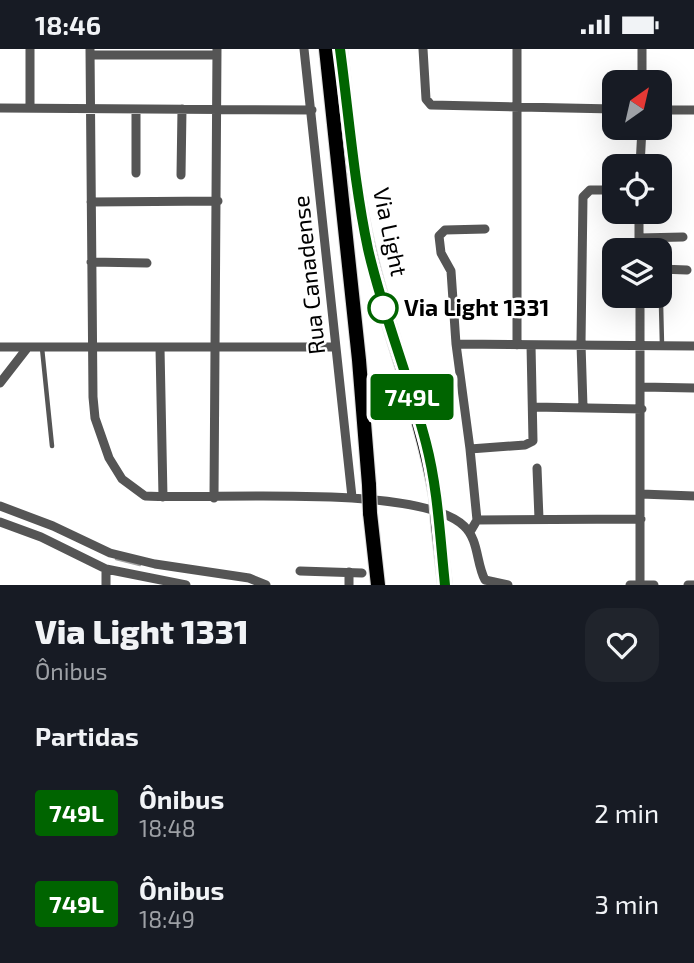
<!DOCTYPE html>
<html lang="pt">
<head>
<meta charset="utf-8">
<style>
  :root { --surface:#171b24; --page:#20242c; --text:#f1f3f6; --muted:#9ea1a6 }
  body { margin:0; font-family:"Exo 2",sans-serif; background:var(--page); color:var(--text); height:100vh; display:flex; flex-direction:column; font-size:26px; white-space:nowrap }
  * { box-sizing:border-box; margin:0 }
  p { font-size:23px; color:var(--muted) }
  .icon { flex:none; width:38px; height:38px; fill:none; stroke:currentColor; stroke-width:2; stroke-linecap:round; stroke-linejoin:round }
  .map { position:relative; height:536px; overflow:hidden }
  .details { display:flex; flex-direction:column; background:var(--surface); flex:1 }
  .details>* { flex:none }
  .badge { padding:0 14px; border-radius:5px; font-size:24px; line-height:46px }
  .needle { width:46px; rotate:34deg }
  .tools { position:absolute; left:602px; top:21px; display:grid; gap:14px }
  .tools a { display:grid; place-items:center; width:70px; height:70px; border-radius:14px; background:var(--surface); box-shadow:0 7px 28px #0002; font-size:35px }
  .map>.badge { position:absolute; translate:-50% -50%; box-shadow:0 0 0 4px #fff }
  h2 { padding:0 35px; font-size:26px; line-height:63px }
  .round { display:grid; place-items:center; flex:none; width:74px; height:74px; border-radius:21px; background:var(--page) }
  .headline { display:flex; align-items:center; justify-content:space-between; height:119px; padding:0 35px }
  h1 { font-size:33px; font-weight:800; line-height:52px }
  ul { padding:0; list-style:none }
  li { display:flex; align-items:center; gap:21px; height:91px; padding:0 35px }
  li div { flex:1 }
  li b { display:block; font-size:26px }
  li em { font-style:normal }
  li .badge { min-width:77px; font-weight:700; text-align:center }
  .status { display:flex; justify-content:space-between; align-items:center; height:49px; padding:0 35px; background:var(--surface); direction:ltr }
  .status svg { height:19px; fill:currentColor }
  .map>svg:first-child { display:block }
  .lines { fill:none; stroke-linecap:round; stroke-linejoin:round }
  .stream { stroke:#a3a3a3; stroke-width:2.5 }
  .primary-casing { stroke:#dbdbdb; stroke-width:16 }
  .service { stroke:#555; stroke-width:4.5 }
  .minor { stroke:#555; stroke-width:9 }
  .primary { stroke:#000; stroke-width:14 }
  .primary-bridge-casing { stroke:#dbdbdb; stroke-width:16; stroke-linecap:butt }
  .primary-bridge { stroke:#000; stroke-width:14 }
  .line-casing { stroke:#fff; stroke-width:16 }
  .line { stroke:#006400; stroke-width:10 }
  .stop-dot { fill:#fff; stroke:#006400; stroke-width:3.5 }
  .labels { text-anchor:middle; stroke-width:5; stroke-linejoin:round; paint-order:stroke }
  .street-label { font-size:23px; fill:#000; stroke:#fff }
  .stop-label { font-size:23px; font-weight:bold; fill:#000; stroke:#fff; text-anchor:start }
</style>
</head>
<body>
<div class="status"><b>18:46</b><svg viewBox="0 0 49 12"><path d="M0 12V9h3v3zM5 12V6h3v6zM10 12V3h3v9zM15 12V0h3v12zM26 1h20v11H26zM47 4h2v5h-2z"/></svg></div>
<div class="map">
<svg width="694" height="536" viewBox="0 0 694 536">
  <rect width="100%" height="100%" fill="#fff"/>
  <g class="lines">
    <!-- stream -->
    <path class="stream" d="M116,510L140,516"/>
    <!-- primary casing -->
    <g class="primary-casing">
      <path id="primary" d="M326,0L359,311L369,436
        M340,0C348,67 353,135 369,201C388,284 421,363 436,448
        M370,464L378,536
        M438,476L445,536"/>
    </g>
    <!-- service -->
    <path class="service" d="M661,255L662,296
      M42,299L52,397"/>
    <!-- minor -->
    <path class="minor" d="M30,0V59
      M90,0L93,348L95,369L109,409L122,430L145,447C213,451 419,434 464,477C479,491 476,514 485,531L508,536
      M304,0L352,448
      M423,0L426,50L431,56L614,60
      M642,0V33
      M90,6H217
      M0,59L312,61
      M660,61H694
      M640,117L642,79
      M136,124V60
      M181,126L182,60
      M91,153L218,152
      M639,163V201
      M639,189L683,188
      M91,213L147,214
      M660,220L687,221
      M640,247V536
      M456,295L694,297
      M517,296V0
      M0,298H335
      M160,299L163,448
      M0,334L28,298
      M642,338L694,339
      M533,358L642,360
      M583,358L581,295L583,148L590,141H614
      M470,400L525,396L533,392L531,296
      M537,419L539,470
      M641,445L694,447
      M214,449L217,0
      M0,457L53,477L110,504L155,515L249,529L266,536
      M477,471L641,470
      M0,473L41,488L106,520L186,536
      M470,483L477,471L470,400L456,295L451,222L441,204L439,187L445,181L485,180
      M106,520V536
      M300,522L362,524
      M349,536V523
      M630,536H654
      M688,536H694"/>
    <!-- primary -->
    <use href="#primary" class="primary"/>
    <!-- primary-bridge casing -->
    <g class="primary-bridge-casing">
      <path id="primary-bridge" d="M369,436L370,464
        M436,448L438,476"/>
    </g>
    <!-- primary-bridge -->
    <use href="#primary-bridge" class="primary-bridge"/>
  </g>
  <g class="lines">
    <!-- line casing -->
    <g class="line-casing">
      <path id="line" d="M340,0C349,67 354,134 368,200C383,266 409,328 426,394C438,440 440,489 445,536"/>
    </g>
    <!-- line -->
    <use href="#line" class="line"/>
  </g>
  <!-- markers -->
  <circle class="stop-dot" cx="383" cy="259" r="14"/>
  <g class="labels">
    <!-- street labels -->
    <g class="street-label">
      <text transform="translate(390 183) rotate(78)" y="8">Via Light</text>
      <text transform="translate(309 226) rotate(-96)" y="8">Rua Canadense</text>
    </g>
    <!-- stop labels -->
    <g class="stop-label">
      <text x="404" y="267">Via Light 1331</text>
    </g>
  </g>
</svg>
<div class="tools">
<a><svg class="needle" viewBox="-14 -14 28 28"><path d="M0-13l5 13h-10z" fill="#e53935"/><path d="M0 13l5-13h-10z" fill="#9ea1a6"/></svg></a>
<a><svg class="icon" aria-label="locate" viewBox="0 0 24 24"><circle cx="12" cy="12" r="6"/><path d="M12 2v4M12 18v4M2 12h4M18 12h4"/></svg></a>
<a><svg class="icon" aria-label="layers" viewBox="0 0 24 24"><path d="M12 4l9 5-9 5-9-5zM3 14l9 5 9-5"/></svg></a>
</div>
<b class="badge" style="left:412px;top:348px;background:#006400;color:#fff">749L</b>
</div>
<section class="details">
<div class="headline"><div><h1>Via Light 1331</h1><p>Ônibus</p></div><a class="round"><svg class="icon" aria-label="heart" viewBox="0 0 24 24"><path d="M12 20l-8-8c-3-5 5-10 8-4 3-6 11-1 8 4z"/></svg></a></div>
<h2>Partidas</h2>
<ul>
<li><span class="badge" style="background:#006400;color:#fff">749L</span><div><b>Ônibus</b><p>18:48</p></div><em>2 min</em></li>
<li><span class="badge" style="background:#006400;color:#fff">749L</span><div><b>Ônibus</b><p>18:49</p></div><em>3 min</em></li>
</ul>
</section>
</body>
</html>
